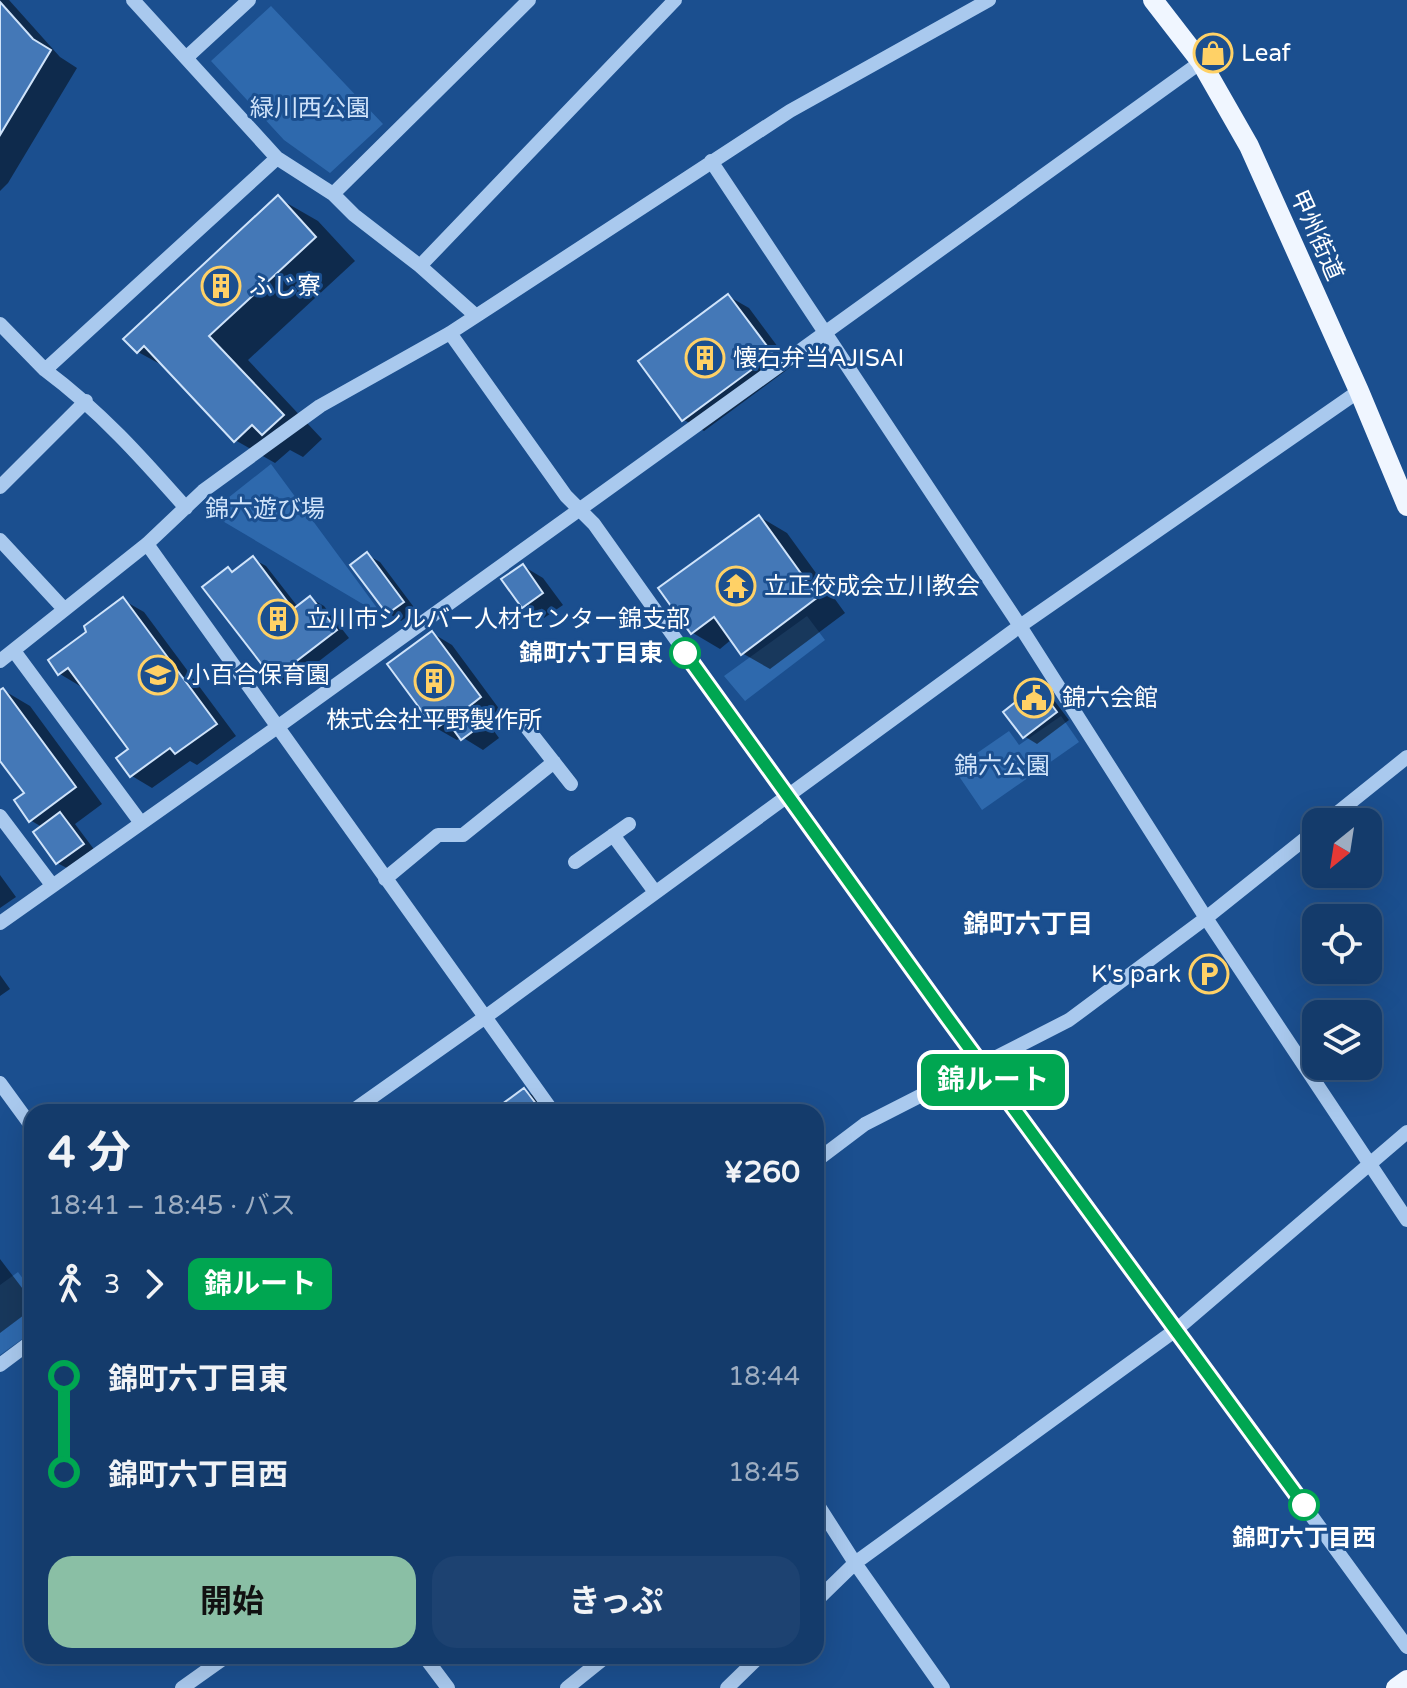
<!DOCTYPE html>
<html lang="ja">
<head>
<meta charset="utf-8">
<style>
  :root { --surface:#143b6b; --page:#1d4271; --text:#f1f3f6; --muted:#9dadc1; --line:#33557e; --accent:#8abfa5 }
  body { margin:0; font-family:"Varela Round","Noto Sans JP",sans-serif; background:var(--page); color:var(--text); height:100vh; display:flex; flex-direction:column; font-size:30px; white-space:nowrap }
  * { box-sizing:border-box; margin:0 }
  p { font-size:26px; color:var(--muted) }
  .icon { flex:none; width:44px; height:44px; fill:none; stroke:currentColor; stroke-width:2; stroke-linecap:round; stroke-linejoin:round }
  .map { position:relative; flex:1; overflow:hidden }
  .side { position:absolute; left:24px; top:1104px; width:800px; height:560px; display:flex; flex-direction:column; background:var(--surface); border-radius:24px; box-shadow:0 8px 32px #0002,0 0 0 2px var(--line) }
  .side>* { flex:none }
  .badge { padding:0 16px; border-radius:12px; font-size:28px; line-height:52px }
  .needle { width:52px; rotate:210deg }
  .tools { position:absolute; left:1302px; top:808px; display:grid; gap:16px }
  .tools a { display:grid; place-items:center; width:80px; height:80px; border-radius:16px; background:var(--surface); box-shadow:0 8px 32px #0002,0 0 0 2px var(--line); font-size:40px }
  .map>.badge { position:absolute; translate:-50% -50%; box-shadow:0 0 0 4px #fff }
  .legs { display:flex; align-items:center; gap:12px; height:88px; padding:0 24px; font-size:26px }
  .legs p { margin-inline-start:auto }
  .summary { display:flex; align-items:center; justify-content:space-between; height:136px; padding:0 24px }
  h1 { font-size:44px; font-weight:700; line-height:60px }
  .primary-button { display:flex; gap:16px; margin-top:auto; padding:16px 24px }
  .primary-button a { flex:1; height:92px; border-radius:24px; background:var(--accent); color:#111; font-size:32px; font-weight:700; line-height:92px; text-align:center }
  .primary-button a+a { background:var(--page); color:var(--text) }
  ul { padding:0 24px; list-style:none }
  li { display:flex; align-items:center; gap:28px; height:96px; font-size:30px }
  li i { display:grid; place-items:center; width:12px; height:100%; margin:0 10px; background:currentColor }
  li i::after { content:''; width:20px; height:20px; margin:-10px; border:6px solid; border-radius:50%; background:var(--surface) }
  li p { margin-inline-start:auto }
  li:first-child i { background:linear-gradient(#0000 50%,currentColor 0) }
  li:last-child i { background:linear-gradient(currentColor 50%,#0000 0) }
  .map>svg:first-child { display:block }
  .green { fill:#2e69ad }
  .shadow { fill:#0007 }
  .building { fill:#4478b7; stroke:#cfe3fa; stroke-width:2 }
  .lines { fill:none; stroke-linecap:round; stroke-linejoin:round }
  .minor { stroke:#a9c9ee; stroke-width:14 }
  .major { stroke:#f0f6ff; stroke-width:20 }
  .line-1-casing { stroke:#fff; stroke-width:18 }
  .line-1 { stroke:#00a651; stroke-width:12 }
  .stop-1-dot { fill:#fff; stroke:#00a651; stroke-width:4 }
  .labels { text-anchor:middle; stroke-width:6; stroke-linejoin:round; paint-order:stroke }
  .poi-label { font-size:24px; fill:#fff; stroke:#1b4f8f; text-anchor:start }
  .park-label { font-size:24px; fill:#cfe3fa; stroke:#1b4f8f }
  .street-label { font-size:24px; fill:#fff; stroke:#1b4f8f }
  .stop-label { font-size:24px; font-weight:bold; fill:#fff; stroke:#1b4f8f; text-anchor:end }
  .neighbourhood-label { font-size:26px; font-weight:bold; fill:#fff; stroke:#1b4f8f }
</style>
</head>
<body>
<div class="map">
<svg width="1407" height="1688" viewBox="0 0 1407 1688">
  <rect width="100%" height="100%" fill="#1b4f8f"/>
  <!-- green -->
  <path class="green" d="M271,6L383,124L330,173L284,140L211,61Z
    M271,464L383,616L209,513Z
    M807,616L825,640L745,701L724,676Z
    M1061,716L1079,742L982,810L954,769L1009,731L1019,745Z
    M18,1272L32,1291V1332L0,1355V1285Z"/>
  <!-- shadow -->
  <path class="shadow" d="M0,0H9L60,57L77,68L8,183L0,191Z
    M278,198L318,221L355,261L248,360L322,439L303,457L290,450L275,463L235,440L169,369L138,352Z
    M728,296L749,308L792,366L704,431L684,420Z
    M760,517L787,533L845,613L770,669L742,653L732,639L720,649L693,633L661,589Z
    M367,555L380,562L416,610L401,621L388,613Z
    M253,559L266,566L298,607L310,598L324,606L349,638L288,685L274,677L228,570L234,573Z
    M523,566L543,578L563,605L544,618L524,606Z
    M123,600L144,612L236,736L197,765L190,761L152,788L132,776L119,758L131,750L83,684L80,686L60,674L50,661L88,633Z
    M432,633L452,645L500,710L486,720L499,738L483,750L462,737L457,740L436,728Z
    M1037,688L1050,695L1069,720L1037,744L1024,736Z
    M3,690L30,706L102,804L75,824L96,852L71,870L57,863L42,827L30,820L26,794L0,759V692Z
    M0,875L16,897L0,908Z
    M0,975L10,989L0,996Z
    M524,1090L544,1102L552,1112H504Z
    M0,1259L32,1301V1309L0,1333Z"/>
  <!-- building -->
  <path class="building" d="M0,2L33,39L51,50L0,135Z
    M278,195L316,237L209,336L284,415L262,435L252,425L234,442L144,346L137,353L123,339Z
    M728,294L773,354L682,421L638,361Z
    M759,515L818,597L741,655L714,617L691,634L658,588Z
    M367,552L404,602L387,614L350,565Z
    M253,556L293,609L310,596L337,630L273,679L202,587L228,567L232,572Z
    M523,564L543,593L522,608L501,579Z
    M123,597L217,724L175,754L170,748L130,777L116,758L128,749L68,668L58,675L48,660L86,632L84,626Z
    M432,631L481,697L467,708L480,726L461,740L447,721L435,729L387,664Z
    M1037,685L1057,712L1023,738L1003,712Z
    M3,688L76,787L29,822L14,800L24,793L0,761V690Z
    M60,812L84,844L56,864L33,832Z
    M524,1088L537,1105L528,1112H502L498,1107Z"/>
  <g class="lines">
    <!-- minor -->
    <path class="minor" d="M133,0L277,158L333,194L354,215L420,266L475,315
      M187,57L249,0
      M711,161L1020,626L1206,918L1407,1220
      M333,194L529,0
      M420,266L675,0
      M0,324L45,370
      M450,333L566,496L594,524L787,796L1407,1647
      M0,487L86,401
      M186,508C141,457 100,411 45,370L277,158
      M0,540L64,609
      M147,544L553,1112
      M14,651L141,823
      M0,661L147,544L203,491L320,406L450,333L790,111L989,0
      M520,719L571,784
      M0,816L52,885
      M1326,822L1407,757
      M613,835L655,892
      M575,862L629,824
      M385,879L438,835H463L554,762
      M0,923L276,728L1201,62
      M0,1083L32,1127
      M351,1112L484,1018L1020,626L1359,391
      M816,1161L865,1124L1069,1020L1206,918L1316,830
      M0,1365L32,1341
      M816,1502L855,1563L943,1688
      M816,1601L855,1563L1177,1329L1407,1132
      M424,1656L448,1688
      M182,1688L227,1656
      M567,1688L603,1659
      M727,1688L760,1656"/>
    <!-- major -->
    <path class="major" d="M1153,0L1201,62L1249,146L1359,391L1407,506
      M1396,1688L1407,1680"/>
  </g>
  <g class="lines">
    <!-- line-1 casing -->
    <g class="line-1-casing">
      <path id="line-1" d="M685,653L946,1016L1304,1505"/>
    </g>
    <!-- line-1 -->
    <use href="#line-1" class="line-1"/>
  </g>
  <!-- icons -->
  <defs>
    <g id="shop-ring" transform="scale(2)"><circle r="9.5" fill="#1b4f8f" stroke="#ffd166" stroke-width="1.5"/><path d="M-5-2.5h2.3a2.7 3.5 0 0 1 5.4 0H5L5.5 6h-11ZM-1.5-2.5h3a1.5 2.3 0 0 0-3 0Z" fill="#ffd166"/></g>
    <g id="building-ring" transform="scale(2)"><circle r="9.5" fill="#1b4f8f" stroke="#ffd166" stroke-width="1.5"/><path d="M-4-6H4V6H1V3H-1V6H-4ZM-2.5-4.3h1.7v1.8h-1.7ZM.8-4.3h1.7v1.8H.8ZM-2.5-1h1.7V.8h-1.7ZM.8-1h1.7V.8H.8Z" fill="#ffd166"/></g>
    <g id="temple-ring" transform="scale(2)"><circle r="9.5" fill="#1b4f8f" stroke="#ffd166" stroke-width="1.5"/><path d="M0-6L5-2H3V0L6.5 2.5H4V6H1.5V3h-3V6H-4V2.5H-6.5L-3 0V-2H-5Z" fill="#ffd166"/></g>
    <g id="school-ring" transform="scale(2)"><circle r="9.5" fill="#1b4f8f" stroke="#ffd166" stroke-width="1.5"/><path d="M0-5L7-2L0 1L-7-2ZM-4 1L0 2.5L4 1V4Q0 6-4 4Z" fill="#ffd166"/></g>
    <g id="civic-ring" transform="scale(2)"><circle r="9.5" fill="#1b4f8f" stroke="#ffd166" stroke-width="1.5"/><path d="M-.6-6.5H3V-4.5H.6V-3L4-1V1h2V6H-6V1h2V-1L-.6-3ZM-1.2 2.5V6h2.4V2.5Z" fill="#ffd166"/></g>
    <g id="parking-ring" transform="scale(2)"><circle r="9.5" fill="#1b4f8f" stroke="#ffd166" stroke-width="1.5"/><path d="M-3.5-5.5H1a3.5 3.5 0 0 1 0 7H-1V5.5H-3.5ZM-1-3.4V-.6H.8a1.4 1.4 0 0 0 0-2.8Z" fill="#ffd166"/></g>
  </defs>
  <g fill-rule="evenodd">
    <use href="#shop-ring" x="1213" y="53"/>
    <use href="#building-ring" x="221" y="286"/>
    <use href="#building-ring" x="705" y="358"/>
    <use href="#temple-ring" x="736" y="586"/>
    <use href="#building-ring" x="278" y="619"/>
    <use href="#school-ring" x="158" y="675"/>
    <use href="#building-ring" x="434" y="681"/>
    <use href="#civic-ring" x="1034" y="698"/>
    <use href="#parking-ring" x="1209" y="974"/>
  </g>
  <!-- markers -->
  <g class="stop-1-dot">
    <circle cx="685" cy="653" r="14"/>
    <circle cx="1304" cy="1505" r="14"/>
  </g>
  <g class="labels">
    <!-- poi labels -->
    <g class="poi-label">
      <text x="1241" y="61">Leaf</text>
      <text x="249" y="294">ふじ寮</text>
      <text x="733" y="366">懐石弁当AJISAI</text>
      <text x="764" y="594">立正佼成会立川教会</text>
      <text x="306" y="627">立川市シルバー人材センター錦支部</text>
      <text x="186" y="683">小百合保育園</text>
      <text x="1062" y="706">錦六会館</text>
      <text x="434" y="728" text-anchor="middle">株式会社平野製作所</text>
      <text x="1181" y="982" text-anchor="end">K's park</text>
    </g>
    <!-- park labels -->
    <g class="park-label">
      <text x="310" y="116">緑川西公園</text>
      <text x="265" y="517">錦六遊び場</text>
      <text x="1002" y="774">錦六公園</text>
    </g>
    <!-- street labels -->
    <g class="street-label">
      <text transform="translate(1317 235) rotate(66)" y="8">甲州街道</text>
    </g>
    <!-- stop labels -->
    <g class="stop-label">
      <text x="663" y="661">錦町六丁目東</text>
      <text x="1304" y="1546" text-anchor="middle">錦町六丁目西</text>
    </g>
    <!-- neighbourhood labels -->
    <g class="neighbourhood-label">
      <text x="1028" y="933">錦町六丁目</text>
    </g>
  </g>
</svg>
<div class="tools">
<a><svg class="needle" viewBox="-14 -14 28 28"><path d="M0-13l5 13h-10z" fill="#e53935"/><path d="M0 13l5-13h-10z" fill="#9dadc1"/></svg></a>
<a><svg class="icon" aria-label="locate" viewBox="0 0 24 24"><circle cx="12" cy="12" r="6"/><path d="M12 2v4M12 18v4M2 12h4M18 12h4"/></svg></a>
<a><svg class="icon" aria-label="layers" viewBox="0 0 24 24"><path d="M12 4l9 5-9 5-9-5zM3 14l9 5 9-5"/></svg></a>
</div>
<b class="badge" style="left:993px;top:1080px;background:#00a651;color:#fff">錦ルート</b>
<section class="side">
<div class="summary"><div><h1>4 分</h1><p>18:41 – 18:45 · バス</p></div><b>¥260</b></div>
<div class="legs"><svg class="icon" aria-label="walk" viewBox="0 0 24 24"><circle cx="13" cy="4" r="2"/><path d="M13 8l-2 6 4 7M11 14l-3 7M7 12l3-4h3l4 4"/></svg>3<svg class="icon" aria-label="forward" viewBox="0 0 24 24"><path d="M9 5l7 7-7 7"/></svg><b class="badge" style="background:#00a651;color:#fff">錦ルート</b></div>
<ul>
<li><i style="color:#00a651"></i><b>錦町六丁目東</b><p>18:44</p></li>
<li><i style="color:#00a651"></i><b>錦町六丁目西</b><p>18:45</p></li>
</ul>
<div class="primary-button"><a>開始</a><a>きっぷ</a></div>
</section>
</div>
</body>
</html>
